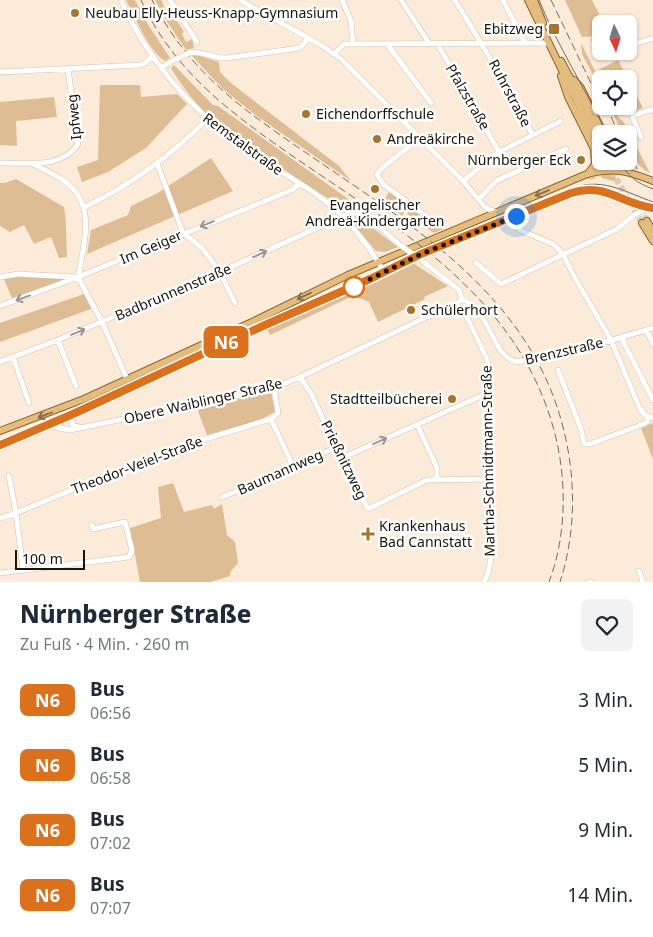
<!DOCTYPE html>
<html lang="de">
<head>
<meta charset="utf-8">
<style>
  :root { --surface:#fff; --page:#f2f2f3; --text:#1f2937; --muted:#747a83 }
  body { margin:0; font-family:"Noto Sans",sans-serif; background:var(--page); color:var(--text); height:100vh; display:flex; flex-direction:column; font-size:19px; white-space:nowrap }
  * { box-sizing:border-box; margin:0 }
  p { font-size:16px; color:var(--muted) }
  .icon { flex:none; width:28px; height:28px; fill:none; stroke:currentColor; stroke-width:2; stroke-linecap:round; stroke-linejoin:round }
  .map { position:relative; height:582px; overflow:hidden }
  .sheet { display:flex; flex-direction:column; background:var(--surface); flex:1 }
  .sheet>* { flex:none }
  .badge { padding:0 10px; border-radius:8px; font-size:18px; line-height:32px }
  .needle { width:32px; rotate:176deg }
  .tools { position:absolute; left:592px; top:15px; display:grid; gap:10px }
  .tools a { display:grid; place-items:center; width:45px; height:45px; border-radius:8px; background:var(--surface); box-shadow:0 1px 4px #0004; font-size:25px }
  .scale { position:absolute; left:15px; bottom:12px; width:70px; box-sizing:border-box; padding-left:5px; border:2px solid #19140d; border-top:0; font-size:14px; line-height:18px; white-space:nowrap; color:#19140d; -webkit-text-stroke:4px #fff; paint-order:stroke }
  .you { position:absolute; width:25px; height:25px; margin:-12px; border:4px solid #fff; border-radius:50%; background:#1a73e8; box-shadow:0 0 0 8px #1a73e833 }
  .map>.badge { position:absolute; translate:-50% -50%; box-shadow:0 0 0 2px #fff }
  .round { display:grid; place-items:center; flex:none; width:52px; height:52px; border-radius:8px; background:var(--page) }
  .summary { display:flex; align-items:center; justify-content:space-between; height:85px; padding:0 20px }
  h1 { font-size:24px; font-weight:800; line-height:38px }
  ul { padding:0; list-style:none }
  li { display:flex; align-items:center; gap:15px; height:65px; padding:0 20px }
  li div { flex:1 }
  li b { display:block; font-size:19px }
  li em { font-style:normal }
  li .badge { min-width:55px; font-weight:700; text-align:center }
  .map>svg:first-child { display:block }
  .green { fill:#debd95 }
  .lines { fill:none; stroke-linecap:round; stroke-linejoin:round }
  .major-tunnel { stroke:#dacbba; stroke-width:6; stroke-dasharray:6 3; stroke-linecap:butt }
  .minor-casing { stroke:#d2c2af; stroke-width:6 }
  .major-casing { stroke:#916420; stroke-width:8 }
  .minor { stroke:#fff; stroke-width:5 }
  .major { stroke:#e4bc80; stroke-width:6 }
  .tram { stroke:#756b5f; stroke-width:1 }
  .rail { stroke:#756b5f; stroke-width:1; stroke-dasharray:8 4; stroke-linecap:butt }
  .minor-bridge-casing { stroke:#d2c2af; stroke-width:6; stroke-linecap:butt }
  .minor-bridge { stroke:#fff; stroke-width:5 }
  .oneway { stroke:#89704c }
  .oneway2 { stroke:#989592 }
  .line-casing { stroke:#fff; stroke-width:11 }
  .line { stroke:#db711d; stroke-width:8 }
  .walk { stroke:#19140d; stroke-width:5; stroke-dasharray:0 9 }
  .poi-dot { fill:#a8742d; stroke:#fff; stroke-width:2 }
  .stop-dot { fill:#fff; stroke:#db711d; stroke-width:2.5 }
  .labels { text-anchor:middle; stroke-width:5; stroke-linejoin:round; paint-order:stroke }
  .poi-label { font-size:14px; fill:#19140d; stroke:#fff; text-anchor:start }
  .street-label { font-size:14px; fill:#19140d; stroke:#fff }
</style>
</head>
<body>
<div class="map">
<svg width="653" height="582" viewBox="0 0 653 582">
  <rect width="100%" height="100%" fill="#fcebd8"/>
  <!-- green -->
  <path class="green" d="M126,0H135L149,26L170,58L165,61C150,53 134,16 126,0Z
    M155,0H161L170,18L174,16L184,32L182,34L186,42L192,39L194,48L186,50L166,20Z
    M565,0H592L604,24H601V36L582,37Z
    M581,43L601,83V90L582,54Z
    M196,55L219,62L220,72L231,83L339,166L351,181L258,117L222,88L192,56Z
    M618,60L628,79H602L598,70Z
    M174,65L213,105L218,106L358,206H349L335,203C292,174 246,147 206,113C193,101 180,83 171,68Z
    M629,81L643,108L621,116L616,106H629Z
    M100,85H140L141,97L177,94L187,104L146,148L108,172L82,182L77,167L98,160Z
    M54,97L57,117L16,121L17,146L0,145V102Z
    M609,106H613L619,118L623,121L650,173C635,166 629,150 629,134H623Z
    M211,158L233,191L87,254L91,230L128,215L131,206L156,194Z
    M611,173L612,175H615L616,180L613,181L602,178L601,176L595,177V179H600H586Z
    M16,179L64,207C67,224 66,240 67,257L59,258L51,237L34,244L24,225L10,232L0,226V183H5Z
    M389,192L410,206L402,216L383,202Z
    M412,207L421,214L423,221L427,225L433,220L445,228L434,233L407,214Z
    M355,216L358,217L398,247L385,252L376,251L354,225L353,220Z
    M413,263L448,286L424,297L425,299L378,322L369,302L355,296L361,292L270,335L266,326L351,292Z
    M19,277L67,279L12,298L4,279Z
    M84,294L91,309L0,342V323Z
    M271,392L275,412L260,420L207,435L197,408Z
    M653,423V459L641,428Z
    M173,483L184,512L212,505L214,509L222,504L227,535L235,542L238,563L231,571L230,576L211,582H140L130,528L161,518L158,487Z"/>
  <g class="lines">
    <!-- major-tunnel -->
    <path class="major-tunnel" d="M607,163L642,223
      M634,201L647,221"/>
    <!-- minor casing -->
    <g class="minor-casing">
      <path id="minor" d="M121,0C147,59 189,107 240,145C273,169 316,189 343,217C359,233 373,253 384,272
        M170,0L197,42
        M240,0L321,45L341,59L463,181L484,206L490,210L497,212
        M342,0L351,21L353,44
        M401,0L429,43
        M455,0L521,110L532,134
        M503,0L525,43
        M594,40H601
        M437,43L499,152
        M387,44L431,103
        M629,46L653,38
        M189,53C203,50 213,59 226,58L293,49L301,47L308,38
        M335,53L344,44L547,43
        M161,68L172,61
        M0,72L140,65L145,63L152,57
        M641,137L632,116L653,109
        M420,138L383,167L377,174L383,184L425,215L428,219
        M0,163C26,162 61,170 78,144L68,69
        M157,163L183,233L202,248L220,272L235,303
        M33,164C43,169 52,173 61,179C98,201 84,243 78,277
        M463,181L499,152L561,121
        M479,199L496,181L566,149
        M85,207C130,185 172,155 207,119
        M512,218L516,226L520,230L553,244L563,254L574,276L611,340L640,409L646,416L653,418
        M476,263L501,284L617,229L634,215L649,208
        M426,264L459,290L462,300
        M0,277L18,274L75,277
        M78,277L102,322L127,379
        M457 306a6 6 0 1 1 12 0a6 6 0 1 1-12 0Z
        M0,306L78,277L292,190L299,184
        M470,308C493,317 491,355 517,362L602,343L653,328
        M465,313L487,359L489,376L491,558L488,573L484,582
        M646,330L653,344
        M621,337L653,400
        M58,340L76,386
        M13,357L29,403
        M0,362L58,340L220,272L350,213C364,210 388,235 399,244
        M558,370L581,429L584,444H590L641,425L647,422L649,417
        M300,377L312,395L330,435L368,509L427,480L490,479
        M73,414L71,420L73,425L79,427
        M271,419L293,466
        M417,424L437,468V480
        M49,425L68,430L75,429L274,388L300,377L448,307L457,306
        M342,458L490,392
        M9,476L16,513L23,570
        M222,497L292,470L293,466L337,447
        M0,518L16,513L166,451L271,419L278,413L274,388
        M639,571L643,582
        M0,573L129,557L132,550L125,522L93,529L92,525
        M589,582H591"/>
    </g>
    <!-- major casing -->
    <g class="major-casing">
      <path id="major" d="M528,0L601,151
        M534,0L543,23
        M561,61L588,111L601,140
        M561,76L568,97L594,149L595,164L588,174
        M574,80L581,88L604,134
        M607,161V163
        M612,161L613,163
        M617,161L622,171
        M647,221L653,232
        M642,223L653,241
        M0,431L84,399L252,322L348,275L587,174C614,167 628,171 653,181
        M0,445L73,414L265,325L370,279L421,254L571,193C606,182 621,204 653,208"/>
    </g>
    <!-- minor -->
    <use href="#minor" class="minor"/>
    <!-- major -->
    <use href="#major" class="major"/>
    <!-- tram -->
    <path class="tram" d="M539,0C558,47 585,88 607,134
      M620,161C628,177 637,183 653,189
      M0,440L101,398L408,256L577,187C604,178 628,193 653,202"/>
    <!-- rail -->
    <path class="rail" d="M141,0C172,67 223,107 281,148C394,227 521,294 556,438C567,485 566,537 549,582
      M152,0C188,70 239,107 302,150C409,224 531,294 564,431C576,480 576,533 560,582
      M551,0L601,104
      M606,106L619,134
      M629,153L637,169"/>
    <!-- minor-bridge casing -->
    <g class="minor-bridge-casing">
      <path id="minor-bridge" d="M172,61L189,53
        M399,244L426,264"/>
    </g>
    <!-- minor-bridge -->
    <use href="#minor-bridge" class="minor-bridge"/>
  </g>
  <!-- one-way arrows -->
  <defs><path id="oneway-shaft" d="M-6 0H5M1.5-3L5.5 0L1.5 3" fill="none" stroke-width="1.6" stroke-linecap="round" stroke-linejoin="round" transform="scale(1.25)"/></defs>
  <g class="oneway">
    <use href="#oneway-shaft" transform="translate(542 193) rotate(158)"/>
    <use href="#oneway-shaft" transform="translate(304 296) rotate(155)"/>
    <use href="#oneway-shaft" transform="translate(45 415) rotate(159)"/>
  </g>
  <g class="oneway2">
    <use href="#oneway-shaft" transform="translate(207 224) rotate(158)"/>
    <use href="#oneway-shaft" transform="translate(260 254) rotate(-25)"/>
    <use href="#oneway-shaft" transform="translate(23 298) rotate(160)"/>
    <use href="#oneway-shaft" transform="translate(78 332) rotate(-23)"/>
    <use href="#oneway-shaft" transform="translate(380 441) rotate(-24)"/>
  </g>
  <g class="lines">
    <!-- line casing -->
    <g class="line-casing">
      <path id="line" d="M0,445L73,414L265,325L370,279L421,254L571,193C606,182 621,204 653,208"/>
    </g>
    <!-- line -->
    <use href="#line" class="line"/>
    <!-- walk -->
    <path class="walk" d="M354,287L421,254L516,216"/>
  </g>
  <!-- markers -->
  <g class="poi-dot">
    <circle cx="75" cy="13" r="5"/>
    <rect x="548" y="23" width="12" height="12" rx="2.5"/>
    <circle cx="306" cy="114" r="5"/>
    <circle cx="377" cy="139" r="5"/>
    <circle cx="581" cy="160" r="5"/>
    <circle cx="375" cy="189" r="5"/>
    <circle cx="411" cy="310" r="5"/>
    <circle cx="452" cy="399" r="5"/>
    <path d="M365.5 526.5h5v5h5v5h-5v5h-5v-5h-5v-5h5z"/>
  </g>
  <circle class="stop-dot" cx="354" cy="287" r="10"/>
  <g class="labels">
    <!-- poi labels -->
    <g class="poi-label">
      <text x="85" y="18">Neubau Elly-Heuss-Knapp-Gymnasium</text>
      <text x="543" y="34" text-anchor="end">Ebitzweg</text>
      <text x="316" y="119">Eichendorffschule</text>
      <text x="387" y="144">Andreäkirche</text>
      <text x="571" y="165" text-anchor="end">Nürnberger Eck</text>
      <text x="375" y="210" text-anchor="middle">Evangelischer<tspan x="375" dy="16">Andreä-Kindergarten</tspan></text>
      <text x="421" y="315">Schülerhort</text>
      <text x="442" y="404" text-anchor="end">Stadtteilbücherei</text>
      <text x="379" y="531">Krankenhaus<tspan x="379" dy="16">Bad Cannstatt</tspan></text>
    </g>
    <!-- street labels -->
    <g class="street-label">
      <text transform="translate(510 93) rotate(62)" y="5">Ruhrstraße</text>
      <text transform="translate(468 97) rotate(60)" y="5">Pfalzstraße</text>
      <text transform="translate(74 117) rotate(-96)" y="5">Ipfweg</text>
      <text transform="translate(243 144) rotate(36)" y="5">Remstalstraße</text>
      <text transform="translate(151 247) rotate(-23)" y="5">Im Geiger</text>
      <text transform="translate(173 292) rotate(-23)" y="5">Badbrunnenstraße</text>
      <text transform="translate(564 351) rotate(-13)" y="5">Brenzstraße</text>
      <text transform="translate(203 401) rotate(-13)" y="5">Obere Waiblinger Straße</text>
      <text transform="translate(344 460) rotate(64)" y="5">Prießnitzweg</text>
      <text transform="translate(488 461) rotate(-91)" y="5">Martha-Schmidtmann-Straße</text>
      <text transform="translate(137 465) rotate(-21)" y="5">Theodor-Veiel-Straße</text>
      <text transform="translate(280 472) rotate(-24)" y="5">Baumannweg</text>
    </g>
  </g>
</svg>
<div class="tools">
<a><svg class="needle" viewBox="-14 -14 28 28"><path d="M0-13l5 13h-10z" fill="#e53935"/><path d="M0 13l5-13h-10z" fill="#747a83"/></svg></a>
<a><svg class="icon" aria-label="locate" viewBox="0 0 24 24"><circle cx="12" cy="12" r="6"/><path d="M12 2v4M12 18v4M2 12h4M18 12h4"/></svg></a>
<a><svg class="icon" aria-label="layers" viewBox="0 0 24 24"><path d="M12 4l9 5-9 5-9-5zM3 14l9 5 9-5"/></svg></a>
</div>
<div class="scale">100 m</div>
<div class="you" style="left:516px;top:216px"></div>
<b class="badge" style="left:226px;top:342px;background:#db711d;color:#fff">N6</b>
</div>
<section class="sheet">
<div class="summary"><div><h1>Nürnberger Straße</h1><p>Zu Fuß · 4 Min. · 260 m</p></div><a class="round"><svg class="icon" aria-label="heart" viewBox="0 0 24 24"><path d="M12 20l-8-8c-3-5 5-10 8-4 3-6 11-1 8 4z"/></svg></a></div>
<ul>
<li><span class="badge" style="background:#db711d;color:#fff">N6</span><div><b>Bus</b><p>06:56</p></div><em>3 Min.</em></li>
<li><span class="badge" style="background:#db711d;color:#fff">N6</span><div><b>Bus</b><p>06:58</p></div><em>5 Min.</em></li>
<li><span class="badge" style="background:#db711d;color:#fff">N6</span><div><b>Bus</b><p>07:02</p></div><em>9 Min.</em></li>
<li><span class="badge" style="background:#db711d;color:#fff">N6</span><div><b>Bus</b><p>07:07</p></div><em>14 Min.</em></li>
</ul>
</section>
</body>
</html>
